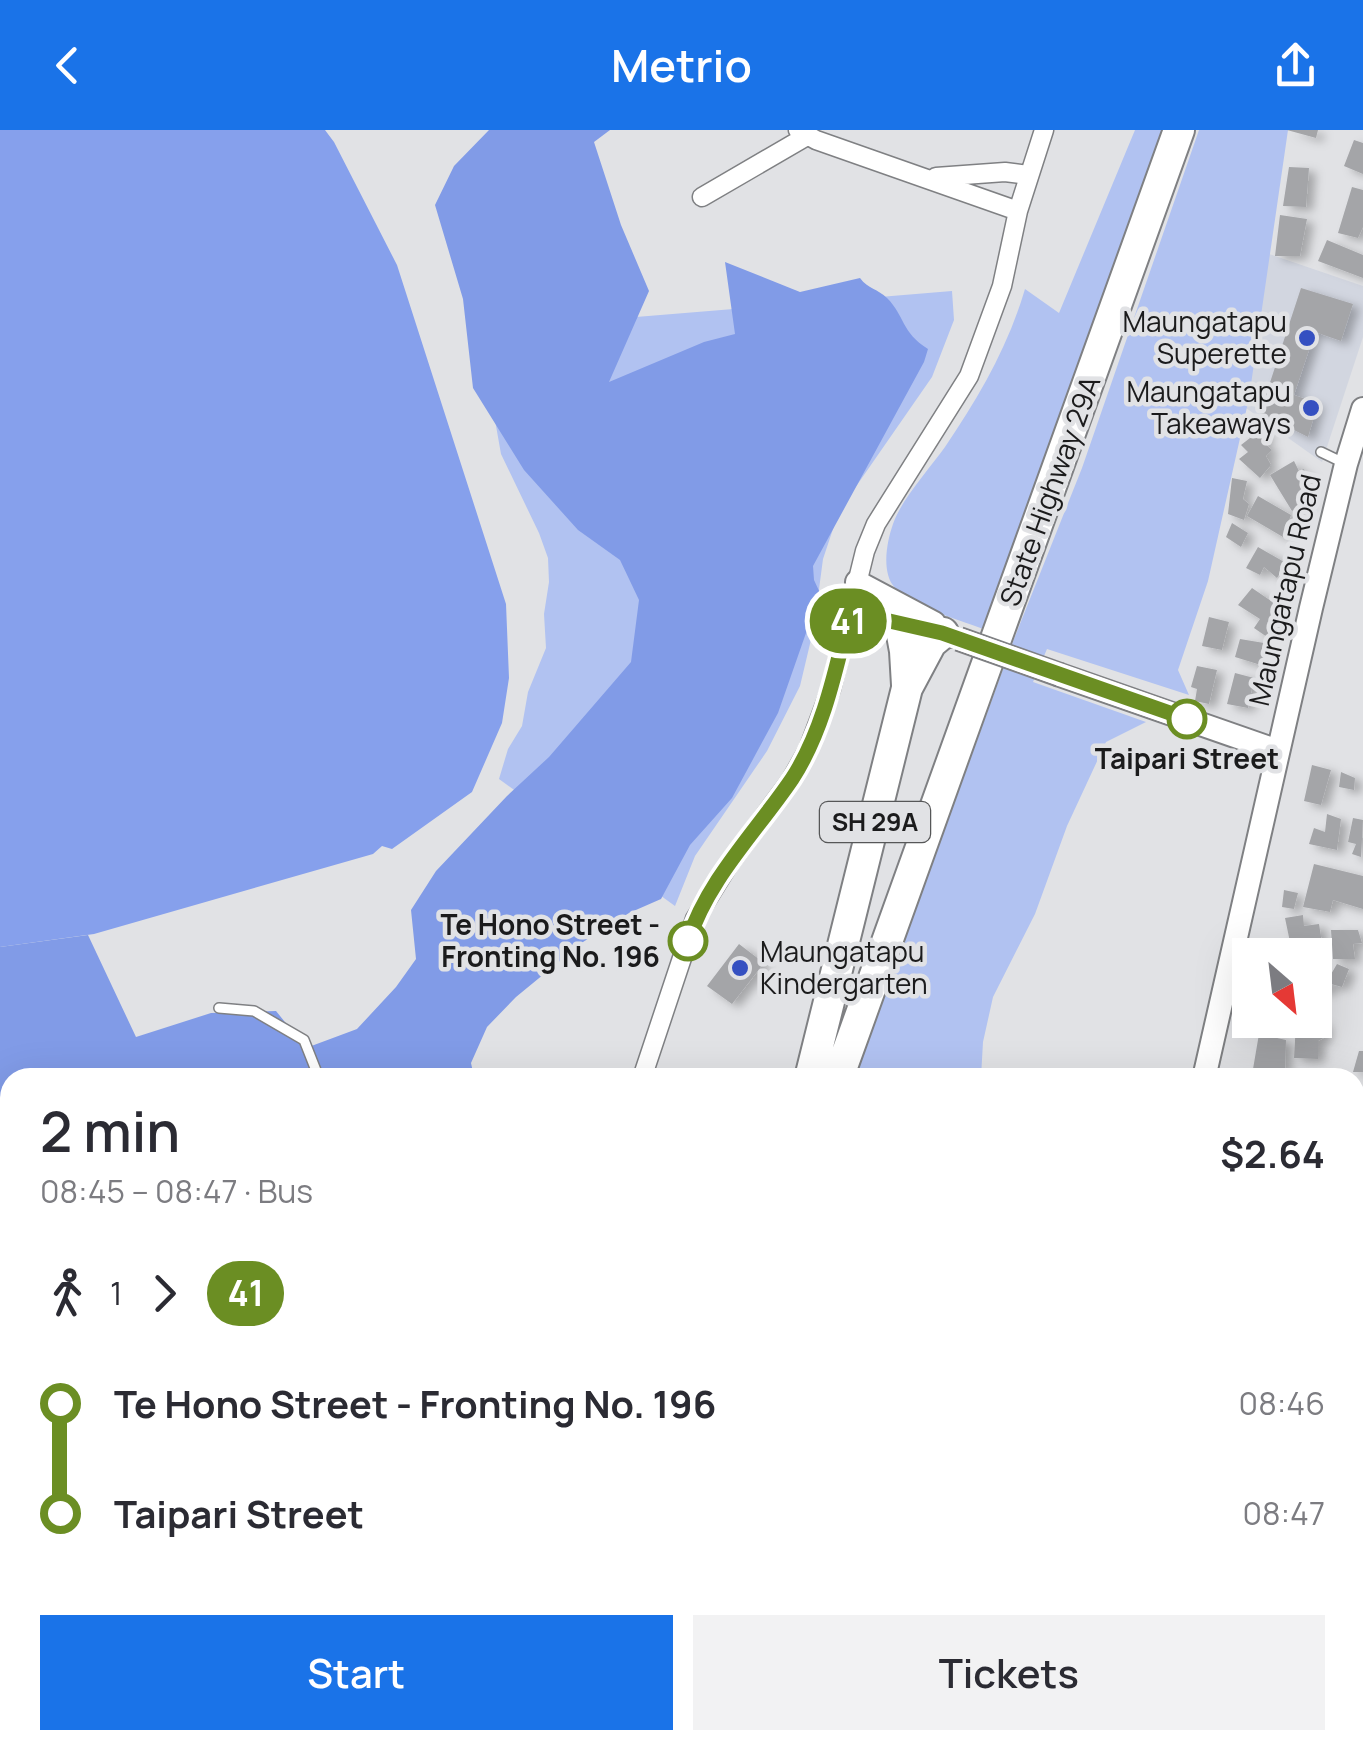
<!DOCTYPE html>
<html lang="en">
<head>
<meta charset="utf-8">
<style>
  :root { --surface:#fff; --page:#f2f2f3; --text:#2b2b33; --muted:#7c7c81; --accent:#1a73e8 }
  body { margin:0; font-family:Manrope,sans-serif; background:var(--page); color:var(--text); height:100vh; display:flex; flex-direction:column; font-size:38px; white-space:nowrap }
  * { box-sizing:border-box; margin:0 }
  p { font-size:32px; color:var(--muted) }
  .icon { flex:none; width:55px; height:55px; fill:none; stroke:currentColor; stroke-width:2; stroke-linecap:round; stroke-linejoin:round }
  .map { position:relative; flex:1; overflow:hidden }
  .details { position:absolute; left:0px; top:938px; width:1365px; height:682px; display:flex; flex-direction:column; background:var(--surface); border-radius:30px 30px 0 0; box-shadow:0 10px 40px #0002 }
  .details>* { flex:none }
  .badge { padding:0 20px; border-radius:32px; font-size:35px; line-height:65px }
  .needle { width:65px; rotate:152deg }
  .controls { position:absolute; left:1232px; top:808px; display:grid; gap:20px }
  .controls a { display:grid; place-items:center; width:100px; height:100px; border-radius:0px; background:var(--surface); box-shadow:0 10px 40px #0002; font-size:50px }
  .map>.badge { position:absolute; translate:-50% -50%; box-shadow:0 0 0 5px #fff }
  .legs { display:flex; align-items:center; gap:15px; height:110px; padding:0 40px; font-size:32px }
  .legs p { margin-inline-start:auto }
  .head { display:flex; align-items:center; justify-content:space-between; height:170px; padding:0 40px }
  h1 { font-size:55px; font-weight:600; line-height:75px }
  .action { display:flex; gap:20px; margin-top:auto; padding:20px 40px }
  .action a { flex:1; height:115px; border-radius:0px; background:var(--accent); color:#fff; font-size:40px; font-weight:600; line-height:115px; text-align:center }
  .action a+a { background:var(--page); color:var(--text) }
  ul { padding:0 40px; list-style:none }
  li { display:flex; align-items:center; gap:35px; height:110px; font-size:38px }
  li i { display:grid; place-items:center; width:15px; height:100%; margin:0 12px; background:currentColor }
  li i::after { content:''; width:25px; height:25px; margin:-12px; border:8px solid; border-radius:50%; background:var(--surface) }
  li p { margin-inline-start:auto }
  li:first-child i { background:linear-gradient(#0000 50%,currentColor 0) }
  li:last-child i { background:linear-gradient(currentColor 50%,#0000 0) }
  header { display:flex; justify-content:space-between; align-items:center; height:130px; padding:0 40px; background:var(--accent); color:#fff; font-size:45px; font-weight:600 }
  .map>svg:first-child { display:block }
  .built { fill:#d2d6e0 }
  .green { fill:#b1c2f1 }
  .forest { fill:#819be7 }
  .water { fill:#86a0ec }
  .building { fill:#a4a5a8; filter:url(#shadow) }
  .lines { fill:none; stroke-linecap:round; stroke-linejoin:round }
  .service-casing { stroke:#7f8083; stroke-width:12 }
  .minor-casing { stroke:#7f8083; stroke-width:21 }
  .tertiary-casing { stroke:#7f8083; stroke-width:26 }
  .trunk-casing { stroke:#7f8083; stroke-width:34 }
  .service { stroke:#fff; stroke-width:9 }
  .minor { stroke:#fff; stroke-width:18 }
  .tertiary { stroke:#fff; stroke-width:22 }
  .trunk { stroke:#fff; stroke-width:30 }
  .tertiary-bridge-casing { stroke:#7f8083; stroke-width:26; stroke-linecap:butt }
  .tertiary-bridge { stroke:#fff; stroke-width:22 }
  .line-1-casing { stroke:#fff; stroke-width:22 }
  .line-1 { stroke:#6b8e23; stroke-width:15 }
  .poi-dot { fill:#3550c1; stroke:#e1e2e5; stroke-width:4 }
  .stop-1-dot { fill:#fff; stroke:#6b8e23; stroke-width:5 }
  .labels { text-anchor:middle; stroke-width:9; stroke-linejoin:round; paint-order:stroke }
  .shield { fill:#e1e2e5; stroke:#565758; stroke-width:2.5 }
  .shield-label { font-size:25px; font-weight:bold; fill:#1b1b1c }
  .poi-label { font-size:28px; fill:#1b1b1c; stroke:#e1e2e5; text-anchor:end }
  .street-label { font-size:28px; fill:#1b1b1c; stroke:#e1e2e5 }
  .stop-label { font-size:28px; font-weight:bold; fill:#1b1b1c; stroke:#e1e2e5 }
</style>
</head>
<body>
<header><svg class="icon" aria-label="back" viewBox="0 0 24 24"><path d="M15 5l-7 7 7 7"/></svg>Metrio<svg class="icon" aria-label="share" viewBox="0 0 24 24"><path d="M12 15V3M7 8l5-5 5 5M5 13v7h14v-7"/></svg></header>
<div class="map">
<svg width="1363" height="1618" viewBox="0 0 1363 1618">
  <defs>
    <filter id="shadow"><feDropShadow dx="7" dy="4" stdDeviation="5" flood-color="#0004"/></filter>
  </defs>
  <rect width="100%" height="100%" fill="#e1e2e5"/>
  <!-- built -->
  <path class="built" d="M1269,124L1363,156V207L1322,332L1246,278Z"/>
  <!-- green -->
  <path class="green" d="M1135,0H1168L989,501C965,492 906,475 892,454C882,438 887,411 893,394C901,370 930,338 945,317C979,267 1008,217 1025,159L1059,183Z
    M1199,0H1288L1249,268L1208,451L1178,540L1189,565L1047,519L1033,552L1146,592L1106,612L1067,696L1035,784L993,867L983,912L981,947L854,948L1014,509L1082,338Z
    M952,161L954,190L932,247L839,381L823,429L814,497L800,556L767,621L695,726L675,776L499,649L508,619L522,596L528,562L546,518L544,484L549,452L548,428L539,403L501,324L479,200Z
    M0,1223L10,1233V1404L0,1414Z
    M638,1610H703L701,1618H636Z"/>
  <!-- forest -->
  <path class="forest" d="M489,0H610L594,12L621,95L649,161L609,252L704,212L735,204L725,132L800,162L860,148C868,159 878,159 887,168C905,186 901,202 928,219L924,232L813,436L814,450L820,463L778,583L732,668L690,715L661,769L629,783L583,812L516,867L487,897L471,933L474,947L10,948V1180L0,1185V817L88,805L136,907L211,883L276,881L306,918L357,899L396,857L416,829L411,780L436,741L507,666L549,627L631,532L639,470L620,430L578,400L524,340L473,258L463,169L435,75L454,36Z"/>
  <!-- water -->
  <path class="water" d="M0,0H325L334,12L397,135L506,474L509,548L502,593L472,662L392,719L382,716L373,724L94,804L0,817Z
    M1363,1392V1618H1287L1289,1610H1355V1414Z"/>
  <!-- building -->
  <path class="building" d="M1287,0H1318L1316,8Z
    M1354,10L1363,13V44L1344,36Z
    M1289,37L1309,38L1306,77L1283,76Z
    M1352,57L1363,60V97L1358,108L1338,103Z
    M1280,85L1307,89L1300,126H1275Z
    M1327,110L1363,125V148L1318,131Z
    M1301,158L1353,174L1341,211L1315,202L1294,265L1318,273L1308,307L1260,283Z
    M1255,291L1269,305L1262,311L1272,320L1266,326L1271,335L1260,348L1239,329L1248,322L1241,315L1250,308L1245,303Z
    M1294,331L1299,341L1304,339L1310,352L1302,359L1310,370L1292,381L1270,345Z
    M1232,348L1247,351L1243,369L1249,374L1244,390L1228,384Z
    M1258,366L1291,385L1283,407L1247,386Z
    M1232,393L1248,403L1241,417L1226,407Z
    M1258,417L1286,433L1277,448L1264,437L1260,445L1246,438Z
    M1252,458L1283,479L1274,492L1277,495L1270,509L1254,498L1260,489L1238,475Z
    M1209,487L1229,492L1222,520L1202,516Z
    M1240,509L1270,514L1264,536L1235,527Z
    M1197,536L1217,540L1209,574L1195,571L1197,559L1191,557Z
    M1235,543L1254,548L1248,578L1227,574Z
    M1312,635L1331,640L1321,675L1304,671Z
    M1341,642L1355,648L1354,660L1339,657Z
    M1327,684L1341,689L1337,720L1309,714L1314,698L1325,702Z
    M1353,688L1363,690L1361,727L1352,724L1356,714L1348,712Z
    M1314,734L1363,746V779L1333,770L1330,782L1303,777Z
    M1284,760L1298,763L1294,779L1282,777Z
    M1303,785L1304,796L1319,794L1322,813L1296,815L1297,820L1288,822L1285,812H1290L1285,788Z
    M1331,800H1358L1362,813L1353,814L1355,829H1333Z
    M739,814L764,833L732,874L707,856Z
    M1337,834L1349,839L1342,857L1331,854L1328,862L1315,858L1318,847L1327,851Z
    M1296,892H1325V907L1318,911V929L1294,928Z
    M1259,904L1286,910L1285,941L1253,939Z
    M1359,921H1363V942H1353Z
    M1363,975V1002L1355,1000V989Z
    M1355,1014H1363L1362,1053L1355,1052Z
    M1355,1073L1361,1074V1091L1355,1090Z
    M1361,1107H1363V1144L1355,1142V1121L1358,1122Z
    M1355,1151L1363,1152L1362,1197H1355Z
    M1355,1236H1363V1264H1355Z
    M1070,1610H1098L1096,1618H1069Z
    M1155,1610H1211L1209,1618L1173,1615V1618H1153Z"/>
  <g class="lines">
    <!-- service casing -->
    <g class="service-casing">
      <path id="service" d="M1321,322L1346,334
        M219,878L254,881L304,910L319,948"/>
    </g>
    <!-- minor casing -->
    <g class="minor-casing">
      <path id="minor" d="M798,0L816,10L1018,81
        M936,47L1005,42L1028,45
        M702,67L807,6
        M642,948L695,789L729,734L791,650L808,620L831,559L865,421L876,394L969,246L1002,156L1018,81L1044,0
        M0,1068L10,1062
        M116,1618L124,1610
        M464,1618L466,1610"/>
    </g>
    <!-- tertiary casing -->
    <g class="tertiary-casing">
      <path id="tertiary" d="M857,452L934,493
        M850,482L949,506
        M1060,545L1278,621
        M1204,948L1311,478L1346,334L1363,279
        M911,1618L914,1610"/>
    </g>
    <!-- trunk casing -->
    <g class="trunk-casing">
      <path id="trunk" d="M900,494L905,521L907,555
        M810,948L907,558L931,513L943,503
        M838,948L1179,0
        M618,1618L620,1610"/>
    </g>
    <!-- service -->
    <use href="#service" class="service"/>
    <!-- minor -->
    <use href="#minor" class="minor"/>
    <!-- tertiary -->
    <use href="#tertiary" class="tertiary"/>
    <!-- trunk -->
    <use href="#trunk" class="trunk"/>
    <!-- tertiary-bridge casing -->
    <g class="tertiary-bridge-casing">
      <path id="tertiary-bridge" d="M959,509L1060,545"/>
    </g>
    <!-- tertiary-bridge -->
    <use href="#tertiary-bridge" class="tertiary-bridge"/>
  </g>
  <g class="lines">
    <!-- line-1 casing -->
    <g class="line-1-casing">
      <path id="line-1" d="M688,811C708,749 756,702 792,649C824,600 836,538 850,482L942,503L1187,589"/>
    </g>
    <!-- line-1 -->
    <use href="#line-1" class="line-1"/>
  </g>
  <!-- markers -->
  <g class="poi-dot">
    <circle cx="1307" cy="208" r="10"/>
    <circle cx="1311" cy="278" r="10"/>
    <circle cx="740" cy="838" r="10"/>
  </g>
  <g class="stop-1-dot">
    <circle cx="1187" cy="589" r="18"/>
    <circle cx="688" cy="811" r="18"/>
  </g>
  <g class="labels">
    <!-- shield labels -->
    <rect class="shield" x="820" y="672" width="110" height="40" rx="8"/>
    <g class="shield-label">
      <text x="875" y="701">SH 29A</text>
    </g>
    <!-- poi labels -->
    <g class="poi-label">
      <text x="1287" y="202">Maungatapu<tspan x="1287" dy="32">Superette</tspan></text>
      <text x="1291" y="272">Maungatapu<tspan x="1291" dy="32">Takeaways</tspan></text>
      <text x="760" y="832" text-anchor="start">Maungatapu<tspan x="760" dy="32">Kindergarten</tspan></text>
    </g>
    <!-- street labels -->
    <g class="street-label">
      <text transform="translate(1050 361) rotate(-70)" y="10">State Highway 29A</text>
      <text transform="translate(1285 460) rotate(-77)" y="10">Maungatapu Road</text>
    </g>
    <!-- stop labels -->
    <g class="stop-label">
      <text x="1187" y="639">Taipari Street</text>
      <text x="660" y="805" text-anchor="end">Te Hono Street -<tspan x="660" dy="32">Fronting No. 196</tspan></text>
    </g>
  </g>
</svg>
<div class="controls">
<a><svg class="needle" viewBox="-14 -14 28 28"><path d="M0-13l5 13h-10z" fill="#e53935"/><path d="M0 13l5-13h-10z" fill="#7c7c81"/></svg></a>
</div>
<b class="badge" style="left:848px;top:491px;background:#6b8e23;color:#fff">41</b>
<section class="details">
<div class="head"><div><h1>2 min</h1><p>08:45 – 08:47 · Bus</p></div><b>$2.64</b></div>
<div class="legs"><svg class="icon" aria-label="walk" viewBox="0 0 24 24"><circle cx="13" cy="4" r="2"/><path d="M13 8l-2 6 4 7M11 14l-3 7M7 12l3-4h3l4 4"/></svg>1<svg class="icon" aria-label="forward" viewBox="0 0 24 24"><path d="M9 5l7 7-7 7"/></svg><b class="badge" style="background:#6b8e23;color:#fff">41</b></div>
<ul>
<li><i style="color:#6b8e23"></i><b>Te Hono Street - Fronting No. 196</b><p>08:46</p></li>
<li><i style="color:#6b8e23"></i><b>Taipari Street</b><p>08:47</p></li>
</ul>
<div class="action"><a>Start</a><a>Tickets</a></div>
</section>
</div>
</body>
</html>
